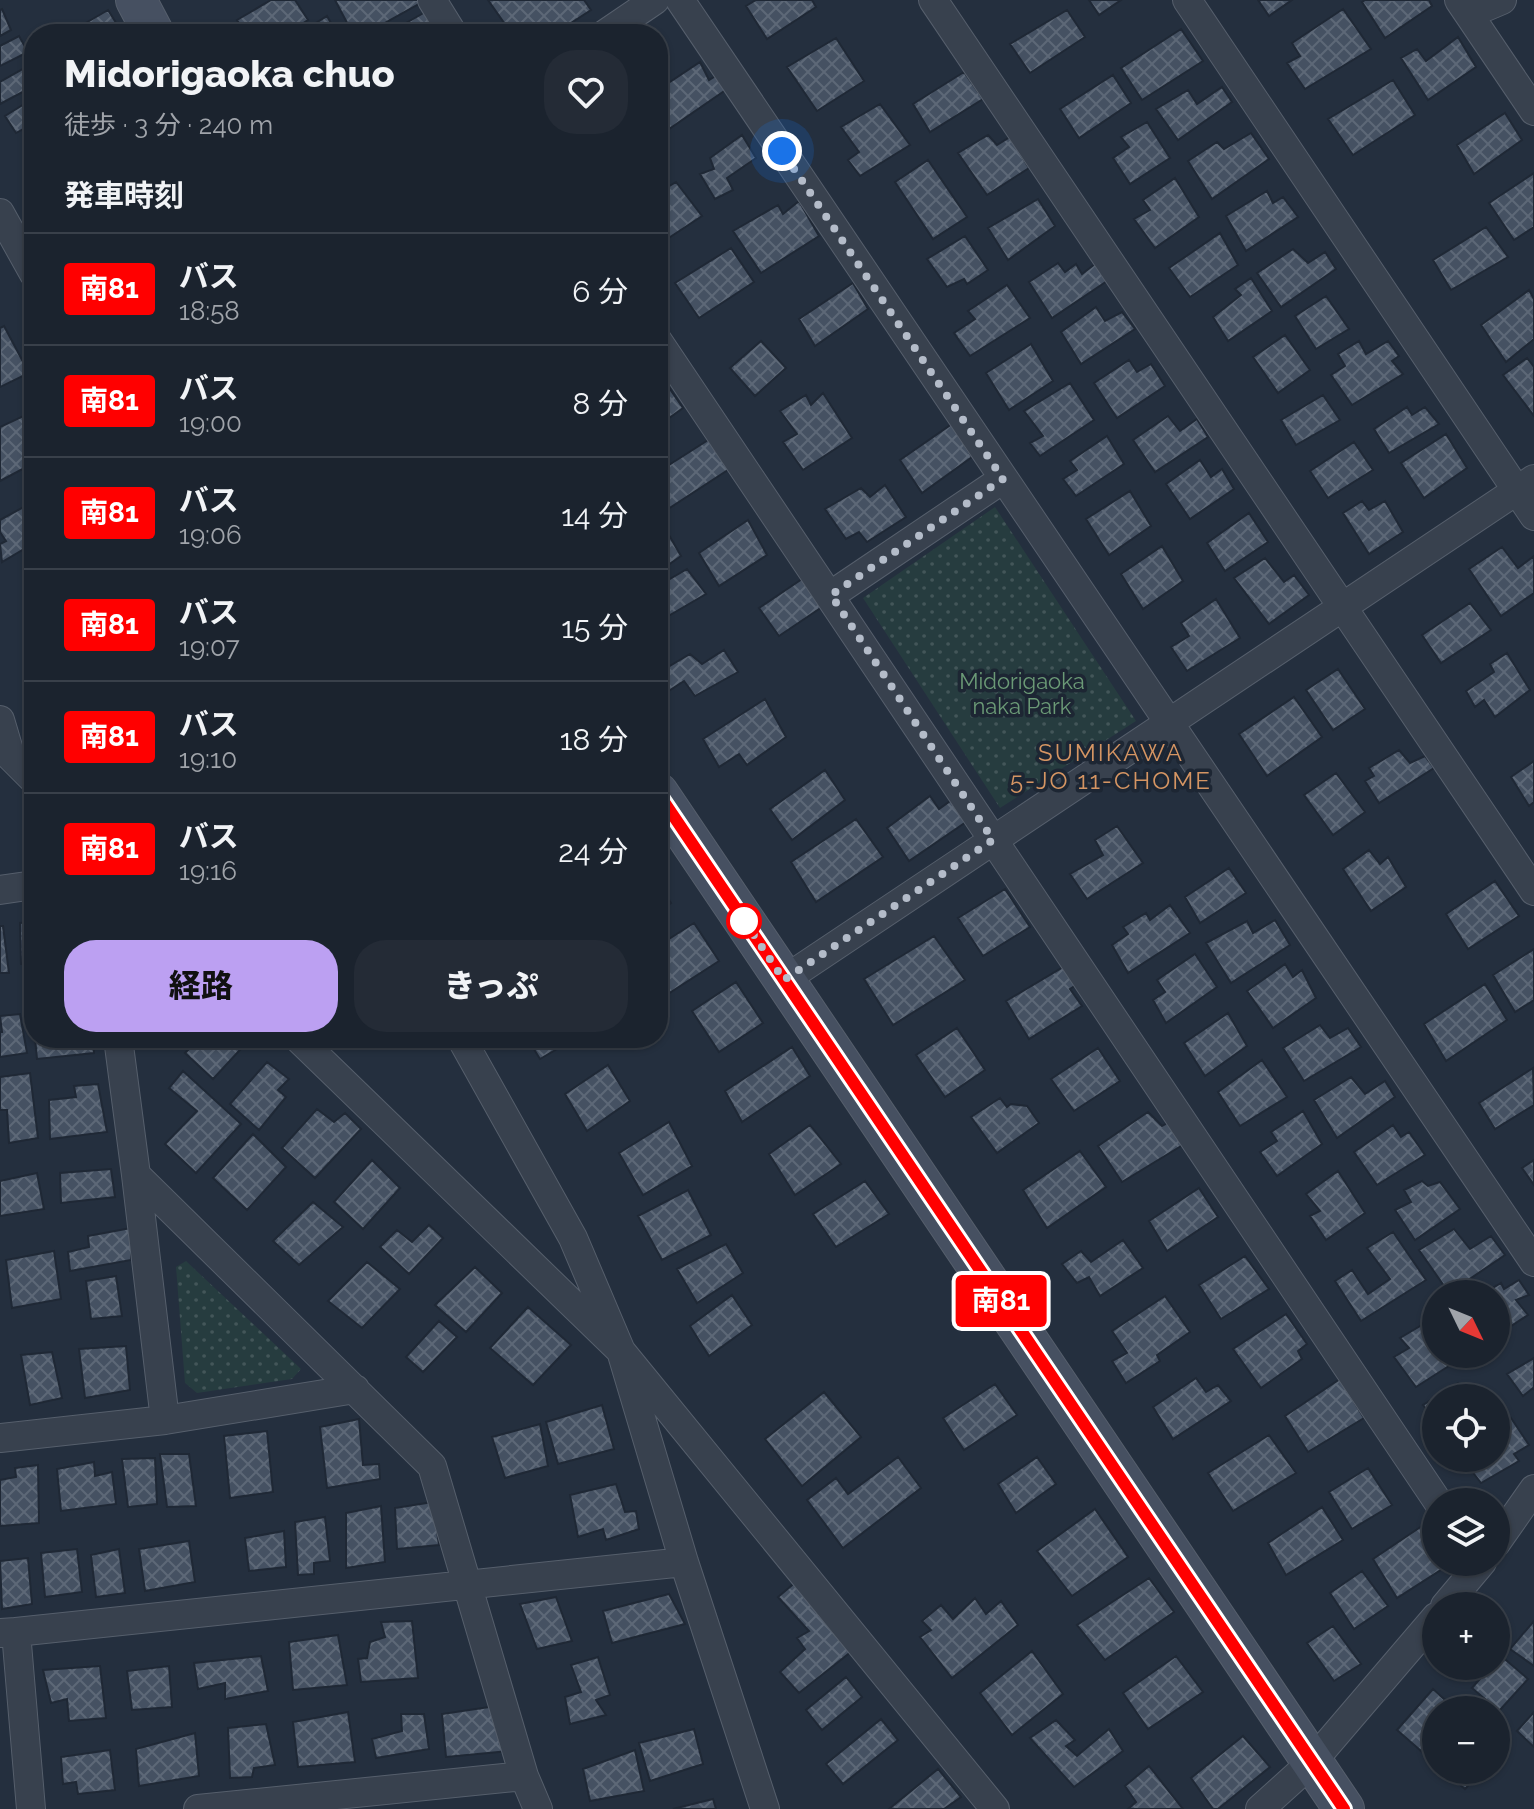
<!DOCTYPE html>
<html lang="ja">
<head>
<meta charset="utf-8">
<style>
  :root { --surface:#1b232e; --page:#242b36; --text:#f1f3f6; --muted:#a0a4aa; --line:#39404a; --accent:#bca0f2 }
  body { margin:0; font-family:Raleway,"Noto Sans JP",sans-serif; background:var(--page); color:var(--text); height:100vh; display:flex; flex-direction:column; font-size:30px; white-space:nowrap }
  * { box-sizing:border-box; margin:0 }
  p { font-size:26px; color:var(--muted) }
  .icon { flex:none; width:44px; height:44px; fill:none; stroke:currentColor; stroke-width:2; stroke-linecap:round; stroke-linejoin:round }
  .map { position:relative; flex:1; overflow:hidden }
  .panel { position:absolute; left:24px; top:24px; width:644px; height:1024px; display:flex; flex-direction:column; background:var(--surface); border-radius:32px; box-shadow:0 2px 6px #0004,0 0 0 2px var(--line) }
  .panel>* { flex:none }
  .badge { padding:0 16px; border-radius:6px; font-size:28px; line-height:52px }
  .needle { width:52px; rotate:133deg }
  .tools { position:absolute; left:1422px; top:1280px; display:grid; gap:16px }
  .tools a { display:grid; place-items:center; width:88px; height:88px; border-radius:50%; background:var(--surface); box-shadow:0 2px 6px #0004,0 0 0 2px var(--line); font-size:40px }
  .you { position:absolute; width:40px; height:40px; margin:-20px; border:6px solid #fff; border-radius:50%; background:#1a73e8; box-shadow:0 0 0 12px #1a73e833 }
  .map>.badge { position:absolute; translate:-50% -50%; box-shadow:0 0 0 4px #fff }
  h2 { padding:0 40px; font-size:30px; line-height:72px }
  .round { display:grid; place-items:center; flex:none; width:84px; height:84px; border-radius:32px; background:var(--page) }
  .headline { display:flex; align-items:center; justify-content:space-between; height:136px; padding:0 40px }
  h1 { font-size:38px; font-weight:800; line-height:60px }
  .primary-button { display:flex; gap:16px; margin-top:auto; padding:16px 40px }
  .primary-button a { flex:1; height:92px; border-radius:32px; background:var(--accent); color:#111; font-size:32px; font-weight:800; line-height:92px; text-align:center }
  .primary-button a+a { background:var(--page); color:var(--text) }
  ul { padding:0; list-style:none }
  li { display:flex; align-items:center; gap:24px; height:112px; padding:0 40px; border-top:2px solid var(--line) }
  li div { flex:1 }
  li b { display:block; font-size:30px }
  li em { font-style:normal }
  li .badge { min-width:88px; font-weight:700; text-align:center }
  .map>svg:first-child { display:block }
  .green { fill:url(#green-dots) }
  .building { fill:url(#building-cross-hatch); stroke:#1f2835; stroke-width:2 }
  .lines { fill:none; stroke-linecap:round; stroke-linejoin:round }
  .street-casing { stroke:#565f6c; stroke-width:30 }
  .secondary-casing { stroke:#565f6c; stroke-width:42 }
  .street { stroke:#38414e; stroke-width:28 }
  .secondary { stroke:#465061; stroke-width:40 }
  .line-casing { stroke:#fff; stroke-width:18 }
  .line { stroke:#f00; stroke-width:12 }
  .walk { stroke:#b4bcc9; stroke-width:8; stroke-dasharray:0 14.4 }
  .stop-dot { fill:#fff; stroke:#f00; stroke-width:4 }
  .labels { text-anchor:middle; stroke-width:7; stroke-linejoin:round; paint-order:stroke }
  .park-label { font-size:22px; fill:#6b9a76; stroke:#1d2633 }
  .neighbourhood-label { font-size:24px; letter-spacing:2px; fill:#d59563; stroke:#1d2633 }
</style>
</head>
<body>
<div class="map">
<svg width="1534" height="1809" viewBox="0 0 1534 1809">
  <defs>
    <pattern id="green-dots" width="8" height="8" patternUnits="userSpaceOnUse" patternTransform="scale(2)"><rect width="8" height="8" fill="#263c3f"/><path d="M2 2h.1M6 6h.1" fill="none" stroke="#435659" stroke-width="1.8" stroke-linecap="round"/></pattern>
    <pattern id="building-cross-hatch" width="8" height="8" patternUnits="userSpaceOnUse" patternTransform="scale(2)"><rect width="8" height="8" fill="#455162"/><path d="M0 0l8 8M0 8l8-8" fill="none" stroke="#5d6877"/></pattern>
  </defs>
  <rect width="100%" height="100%" fill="#242f3e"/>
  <!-- green -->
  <path class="green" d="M995,507L1136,721L1000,808L863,598Z
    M186,1261L301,1369L292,1379L197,1393L185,1383L176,1267Z"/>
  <!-- building -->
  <path class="building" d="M271,0H295L308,20L286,34H245L237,20Z
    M335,0H426L365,34H353Z
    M488,0H584L591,10L554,34H512Z
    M756,0H812L816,7L767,39L746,6Z
    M1089,0H1121L1099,15Z
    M1258,0H1292L1269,16Z
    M1365,0H1429L1432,6L1385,38L1362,2Z
    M2,9L11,30L0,36V10Z
    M1343,9L1371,49L1305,89L1287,63L1300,56L1292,43Z
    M108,10L123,34H67Z
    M1067,10L1085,37L1030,73L1010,44Z
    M427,11L441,34H387Z
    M327,16L337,34H299Z
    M1181,29L1203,61L1142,100L1121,68Z
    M19,36L28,52L0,66V46Z
    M1458,37L1476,67L1428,100L1401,58L1417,49L1426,61Z
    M836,38L864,81L817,111L787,67Z
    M700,62L709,80L722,72L730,87L669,129L658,112V90Z
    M30,65L34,73V86L0,104V82Z
    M964,72L983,99L930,132L913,104Z
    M1113,75L1131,103L1079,138L1060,109Z
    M1393,80L1415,115L1353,155L1328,119Z
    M1222,87L1232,102L1178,140L1156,109L1188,90L1197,104Z
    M34,98V123L16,133L5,116Z
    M880,104L910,145L860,176L848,160L859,152L841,127Z
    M1505,113L1522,140L1474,174L1457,145Z
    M1147,122L1170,158L1130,184L1113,158L1129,147L1121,137Z
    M1251,133L1269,159L1212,199L1188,161L1217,142L1224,149Z
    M34,135V158L25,141Z
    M742,135L756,158L727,178L733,190L715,199L700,174L714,169L710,158Z
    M988,135L997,145L1010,137L1029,168L987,195L958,153Z
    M928,160L967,217L933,239L895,182Z
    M1534,173V227L1514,240L1489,203Z
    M1175,178L1199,217L1155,248L1134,219L1150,210L1143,200Z
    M676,182L702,216L658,245V193Z
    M1267,191L1273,203L1283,197L1298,217L1246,251L1226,216Z
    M1038,199L1055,226L1008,260L988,228Z
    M799,201L819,236L761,273L733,231L778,205L783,214Z
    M1486,227L1508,257L1451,290L1433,260Z
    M1220,233L1238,265L1190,297L1169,268Z
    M965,236L988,270L967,284L964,279L947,287L927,259Z
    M731,248L754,282L699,318L675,283Z
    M1293,249L1308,263L1325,252L1336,269L1281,307L1257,273Z
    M1104,257L1113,277L1052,318L1029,282L1058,263L1065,272L1076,264L1082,274Z
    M1251,278L1272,311L1228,341L1213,317L1241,295L1235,289Z
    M853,283L868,309L815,346L799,319Z
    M1007,285L1030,318L970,356L954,333L975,319L968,311Z
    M1529,290L1534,299V339L1506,362L1481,325Z
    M1326,296L1349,329L1316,349L1295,316Z
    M1096,307L1105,321L1122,312L1135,329L1081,364L1061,332Z
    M4,326L29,373L0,387V328Z
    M1285,335L1310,370L1278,393L1253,357Z
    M761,341L786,368L755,396L730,368Z
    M1359,341L1366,354L1388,341L1399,356L1392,361L1403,374L1352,405L1331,375L1345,366L1338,354Z
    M1031,344L1053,381L1009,410L986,373Z
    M1527,358L1534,367V416L1503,375Z
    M1129,360L1137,372L1151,364L1165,386L1117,418L1094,383Z
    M663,379L683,408L658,426V383Z
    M1070,383L1094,420L1040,456L1030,443L1043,436L1024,411Z
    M823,393L852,438L803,470L783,442L797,434L780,411L806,395L811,405Z
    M1323,395L1340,420L1296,445L1281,420Z
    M1407,407L1412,415L1425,407L1439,424L1389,453L1374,429Z
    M34,411V463L0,481V427Z
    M1168,416L1180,431L1197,419L1208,437L1155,472L1133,440Z
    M952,424L972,457L922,493L900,460Z
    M1446,434L1467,468L1424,498L1401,463Z
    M716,435L737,464L668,509L658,495V472Z
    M1107,436L1124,464L1076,496L1063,479L1077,470L1070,461Z
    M1354,442L1373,470L1328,498L1310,471Z
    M1200,460L1211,477L1222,469L1234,489L1190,519L1166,484Z
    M885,485L906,517L867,542L859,532L846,539L825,509L861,488L870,497Z
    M1130,491L1151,526L1109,555L1086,519Z
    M1362,501L1369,510L1385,501L1403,532L1369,554L1343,513Z
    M31,503L34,507V543L2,562L0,544L6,541L0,532V520Z
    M1249,513L1268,542L1225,571L1207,543Z
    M748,520L767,555L719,586L699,553Z
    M662,523L681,556L658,572V526Z
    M1162,546L1183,581L1143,609L1121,574Z
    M1502,547L1518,568L1534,556V593L1501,616L1469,569Z
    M1265,558L1284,582L1294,575L1309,595L1269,624L1234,578Z
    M687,569L706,594L658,622V586Z
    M805,577L825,605L779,636L759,608Z
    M1216,599L1240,638L1187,671L1171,647L1189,636L1181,623Z
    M1470,603L1491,630L1441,663L1422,635Z
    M724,650L738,672L695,696L684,681L667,692L658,678V673L690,654L702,664Z
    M1507,653L1530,690L1495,717L1484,700L1475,707L1466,691L1494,672L1490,664Z
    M1338,669L1365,709L1333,730L1306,690Z
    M1294,697L1322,737L1267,776L1239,734Z
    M765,699L786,737L747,765L739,754L719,767L703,739Z
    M1399,750L1410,763L1425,756L1434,768L1379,803L1365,781L1374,776L1369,768Z
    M1534,761V802L1529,806L1511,777Z
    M825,770L845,800L792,840L770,809Z
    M1336,773L1365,812L1333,835L1304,795Z
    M930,796L939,809L953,799L966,822L909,861L887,828Z
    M856,819L883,857L816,902L791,862Z
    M1117,826L1143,863L1087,899L1070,874L1103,855L1095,840Z
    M1369,850L1380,864L1388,857L1406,887L1371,911L1343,869Z
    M1229,868L1246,893L1200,923L1185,897Z
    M1495,881L1519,916L1468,949L1446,914Z
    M658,884L671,903L658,912Z
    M1005,889L1030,927L983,956L958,918Z
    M1170,905L1190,933L1128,973L1112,945L1128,934L1123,927L1146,913L1150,920Z
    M1275,920L1290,945L1231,983L1206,943L1247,921L1253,933Z
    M34,922V964H21L20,923Z
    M694,923L719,961L660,999L658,995V946Z
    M0,926H3L9,973H0Z
    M934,936L965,980L893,1025L864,979Z
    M1534,949V1000L1515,1012L1493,975Z
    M1195,954L1217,987L1166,1023L1153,1000L1165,992L1157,980Z
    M1285,964L1293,977L1302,970L1316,998L1273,1028L1247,991Z
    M1065,966L1076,985L1070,989L1082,1006L1029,1039L1006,1001Z
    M736,982L763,1023L719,1052L692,1011Z
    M1485,984L1507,1020L1446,1061L1424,1024Z
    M1228,1013L1247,1046L1205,1076L1184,1043Z
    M20,1014L27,1053L0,1057V1032H2L0,1016Z
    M1320,1025L1330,1038L1348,1028L1361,1047L1304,1081L1283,1048Z
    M957,1028L985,1070L945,1097L916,1055Z
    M35,1038H93L94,1053L37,1059Z
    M200,1038H251L213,1079L185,1053Z
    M527,1038H573L574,1039L540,1059Z
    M792,1047L810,1076L742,1122L725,1091Z
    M1098,1048L1120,1081L1074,1111L1051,1079Z
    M1262,1060L1287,1097L1240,1126L1218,1092Z
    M267,1062L289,1079L278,1090L286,1097L259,1130L230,1104Z
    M608,1065L630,1101L587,1131L565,1094Z
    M1533,1068L1534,1105L1495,1129L1479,1103Z
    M183,1071L241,1124L196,1173L165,1144L197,1111L169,1088Z
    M30,1073L38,1138L9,1143L7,1110H0V1077Z
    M1351,1077L1365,1094L1385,1081L1395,1097L1337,1138L1314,1100Z
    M98,1084L107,1132L50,1139L49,1100L76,1097L74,1086Z
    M1000,1098L1007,1107L1011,1104L1027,1106L1039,1123L997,1153L971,1117Z
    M317,1109L334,1122L345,1113L361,1129L315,1178L282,1148Z
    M1303,1111L1322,1144L1277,1176L1260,1152L1277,1141L1271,1132Z
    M1148,1112L1162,1126L1171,1121L1186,1143L1122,1182L1098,1146Z
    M669,1122L692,1166L643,1195L619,1153Z
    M810,1125L841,1164L795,1195L769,1154Z
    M1393,1125L1401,1137L1409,1132L1425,1155L1377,1185L1354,1152Z
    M253,1134L286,1167L247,1210L213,1178Z
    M1080,1151L1106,1187L1047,1228L1023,1190Z
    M372,1160L400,1188L363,1229L334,1202Z
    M1534,1160V1185L1522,1168Z
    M111,1169L115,1197L61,1203L60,1173Z
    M1338,1171L1365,1213L1326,1240L1310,1216L1320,1211L1306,1194Z
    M37,1173L44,1209L0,1216V1181Z
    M865,1181L889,1214L836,1247L813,1214Z
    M1422,1181L1428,1186L1440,1182L1460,1209L1415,1240L1395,1210L1411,1202L1404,1190Z
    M1199,1188L1218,1217L1167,1251L1149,1221Z
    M688,1190L711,1235L662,1260L638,1216Z
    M313,1202L343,1227L299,1265L273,1241Z
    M429,1225L443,1238L409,1274L380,1247L397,1230L412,1242Z
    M131,1228V1260L70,1271L68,1252L89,1247L88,1236Z
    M1454,1229L1470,1249L1491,1236L1505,1255L1449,1293L1419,1250Z
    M1393,1232L1426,1280L1361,1321L1335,1281L1352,1270L1368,1294L1390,1279L1367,1248Z
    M1123,1240L1143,1268L1100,1296L1089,1277L1077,1283L1062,1264L1081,1251L1091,1262Z
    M726,1244L743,1273L697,1303L677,1269Z
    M54,1251L61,1299L12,1308L6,1260Z
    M1245,1256L1269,1289L1221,1319L1199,1285Z
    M367,1262L400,1289L362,1328L328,1301Z
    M475,1267L502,1293L466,1332L435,1305Z
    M116,1276L122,1316L91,1319L86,1281Z
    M1519,1280L1529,1295L1516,1300L1528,1315L1496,1336V1294H1483L1501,1283L1504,1289Z
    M732,1295L752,1325L709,1356L690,1326Z
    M1165,1296L1190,1332L1157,1355L1160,1361L1126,1383L1112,1361L1127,1353L1112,1331Z
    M528,1307L571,1345L533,1385L490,1348Z
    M1286,1314L1307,1344L1298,1351L1302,1359L1261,1388L1233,1349Z
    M439,1321L457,1337L423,1372L406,1357Z
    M1427,1322L1436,1335V1354L1466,1355L1416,1387L1394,1357L1409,1348L1400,1338Z
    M126,1346L130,1390L85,1398L79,1349Z
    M52,1352L62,1398L30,1405L21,1355Z
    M1534,1358V1390L1533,1388L1523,1396L1507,1374Z
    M1196,1378L1206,1392L1218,1385L1231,1401L1173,1439L1153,1407Z
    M1340,1379L1364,1418L1308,1452L1285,1416Z
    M1458,1383L1468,1398H1436V1422L1423,1405Z
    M995,1384L1017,1415L964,1450L943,1418Z
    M824,1392L861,1437L802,1486L765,1439Z
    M602,1405L614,1449L558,1464L546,1422Z
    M1511,1418L1529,1445L1514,1454L1519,1461L1481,1483L1462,1458H1496V1428Z
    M359,1419L363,1465L379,1464L380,1479L327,1488L320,1427Z
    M540,1424L548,1466L505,1478L492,1437Z
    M267,1431L273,1492L230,1498L224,1436Z
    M1269,1435L1296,1473L1233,1511L1208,1473Z
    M160,1454H189L196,1506L167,1507Z
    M898,1457L921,1488L843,1548L807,1500L836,1478L848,1494Z
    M1037,1457L1056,1484L1016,1513L998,1484Z
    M155,1458L157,1504L128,1507L122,1459Z
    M94,1462L95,1476L112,1472L116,1504L61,1511L57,1469Z
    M38,1465L39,1523L0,1526V1480L16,1477L15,1468Z
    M1368,1468L1392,1505L1352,1529L1329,1492Z
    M616,1484L625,1512L636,1511L639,1529L606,1540L603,1529L578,1537L570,1495Z
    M433,1502L439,1545L397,1549L395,1508Z
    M381,1506L385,1562L346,1568V1513Z
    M1322,1507L1343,1540L1286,1575L1268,1543Z
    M1095,1509L1128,1557L1072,1596L1037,1551Z
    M325,1517L330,1561L314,1563V1574L298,1575L295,1522Z
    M1425,1524L1436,1542V1562L1450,1564L1397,1598L1373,1559Z
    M284,1531L286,1567L249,1571L245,1538Z
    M189,1541L195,1582L145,1591L139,1549Z
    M77,1549L82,1592L45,1597L41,1553Z
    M119,1549L125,1593L96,1597L91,1555Z
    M28,1558L32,1604L2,1609L0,1561Z
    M1362,1571L1388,1606L1354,1629L1330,1593Z
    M1149,1578L1174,1612L1105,1660L1077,1625Z
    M797,1581L852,1651L799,1693L780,1672L805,1649L797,1638L809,1631L778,1597Z
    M669,1594L685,1624L612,1643L603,1611Z
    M556,1597L572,1641L537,1649L520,1604Z
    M975,1598L986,1614L1001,1601L1018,1625L952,1678L920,1637L931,1630L922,1621L941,1605L953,1619Z
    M412,1621L418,1678L361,1682L358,1659L367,1658L370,1642L385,1637L381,1622Z
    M1534,1621V1666L1510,1649Z
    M1333,1626L1361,1664L1334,1681L1307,1643Z
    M338,1635L347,1685L293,1690L289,1642Z
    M1032,1651L1063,1694L1012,1735L980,1693Z
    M1500,1655L1528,1679L1499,1711L1472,1688L1491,1666H1496V1660Z
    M261,1656L268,1691L225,1699V1683L198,1689L194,1663Z
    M1176,1656L1203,1692L1148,1729L1123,1693Z
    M598,1657L610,1695L596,1700L606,1715L570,1724L565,1697L581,1692L571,1665Z
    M100,1666L106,1718L69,1721L67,1699L51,1703L43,1670Z
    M169,1666L172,1707L132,1710L127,1671Z
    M846,1677L862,1697L822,1730L806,1710Z
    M1433,1689L1456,1710H1436V1764L1397,1730Z
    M503,1705L509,1751L446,1757L442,1714Z
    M348,1712L355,1762L298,1767L293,1722Z
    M1534,1712V1747L1517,1731Z
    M401,1714H424L429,1749L376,1758L372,1739L402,1731Z
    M881,1719L898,1740L843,1784L826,1764Z
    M1056,1720L1075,1740L1066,1746L1077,1756L1109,1729L1123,1751L1074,1787L1030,1738Z
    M266,1724L275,1765L254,1768L252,1777L230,1778L228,1728Z
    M694,1729L703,1764L650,1781L639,1743Z
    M195,1733L199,1776L139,1786L136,1749Z
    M1243,1736L1270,1767L1218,1809H1213L1191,1778Z
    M110,1750L115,1790L78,1794L76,1782L63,1784L61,1757Z
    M635,1750L644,1791L590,1801L583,1769Z
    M1149,1766L1183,1809H1128L1136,1802L1125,1786Z
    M938,1769L961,1797L944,1809H889Z
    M1443,1770H1482L1465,1789Z
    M713,1799L716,1809H673Z"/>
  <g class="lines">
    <!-- street casing -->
    <g class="street-casing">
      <path id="street" d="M432,0L453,34
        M680,0L1534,1262
        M933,0L1534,891
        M1187,0L1534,516
        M1459,0L1534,111
        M1469,14L1502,0
        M605,34L655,0
        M0,213L34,274
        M658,341L1438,1502
        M831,595L1003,479
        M0,720L11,757L34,780
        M0,890L34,885
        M784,980L1534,479
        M118,1038L136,1175L432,1466L524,1776L538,1809
        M298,1038L621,1351L684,1562L765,1809
        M461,1038L573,1238L621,1351L995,1809
        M136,1175L165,1420
        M0,1438L165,1420L355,1389
        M1496,1543L1534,1489
        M1445,1606L1482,1562
        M16,1632L684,1562
        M0,1633L16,1632L31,1809
        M198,1809L524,1776
        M1260,1809L1312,1762L1436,1617"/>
    </g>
    <!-- secondary casing -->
    <g class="secondary-casing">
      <path id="secondary" d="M136,0L154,34
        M658,793L1344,1809"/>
    </g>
    <!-- street -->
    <use href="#street" class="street"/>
    <!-- secondary -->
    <use href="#secondary" class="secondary"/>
  </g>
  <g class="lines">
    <!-- line casing -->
    <g class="line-casing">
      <path id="line" d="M658,793L1344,1809"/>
    </g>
    <!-- line -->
    <use href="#line" class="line"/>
    <!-- walk -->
    <path class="walk" d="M744,921L737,910L784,980L993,840L831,595L1003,479L782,151"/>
  </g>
  <!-- markers -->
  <circle class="stop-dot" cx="744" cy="921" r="16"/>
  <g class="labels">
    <!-- park labels -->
    <g class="park-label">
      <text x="1022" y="689">Midorigaoka<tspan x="1022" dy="25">naka Park</tspan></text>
    </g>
    <!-- neighbourhood labels -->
    <g class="neighbourhood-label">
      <text x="1111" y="761">SUMIKAWA<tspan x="1111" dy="28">5-JO 11-CHOME</tspan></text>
    </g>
  </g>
</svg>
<div class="tools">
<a><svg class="needle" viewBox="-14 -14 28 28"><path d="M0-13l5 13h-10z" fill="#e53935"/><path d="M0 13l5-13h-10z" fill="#a0a4aa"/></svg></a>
<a><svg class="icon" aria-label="locate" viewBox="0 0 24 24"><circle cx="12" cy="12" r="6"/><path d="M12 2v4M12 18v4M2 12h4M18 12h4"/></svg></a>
<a><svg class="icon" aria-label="layers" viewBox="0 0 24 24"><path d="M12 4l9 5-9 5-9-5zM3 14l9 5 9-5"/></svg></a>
<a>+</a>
<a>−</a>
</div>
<div class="you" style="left:782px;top:151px"></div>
<b class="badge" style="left:1001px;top:1301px;background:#f00;color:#fff">南81</b>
<section class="panel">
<div class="headline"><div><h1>Midorigaoka chuo</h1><p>徒歩 · 3 分 · 240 m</p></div><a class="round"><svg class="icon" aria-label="heart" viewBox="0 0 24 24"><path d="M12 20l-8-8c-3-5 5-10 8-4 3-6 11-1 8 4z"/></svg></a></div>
<h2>発車時刻</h2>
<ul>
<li><span class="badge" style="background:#f00;color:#fff">南81</span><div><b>バス</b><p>18:58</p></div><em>6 分</em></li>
<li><span class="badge" style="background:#f00;color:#fff">南81</span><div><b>バス</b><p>19:00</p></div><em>8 分</em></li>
<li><span class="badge" style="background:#f00;color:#fff">南81</span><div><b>バス</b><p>19:06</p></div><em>14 分</em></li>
<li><span class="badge" style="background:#f00;color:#fff">南81</span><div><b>バス</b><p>19:07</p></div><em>15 分</em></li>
<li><span class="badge" style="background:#f00;color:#fff">南81</span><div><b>バス</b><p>19:10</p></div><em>18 分</em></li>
<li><span class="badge" style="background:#f00;color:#fff">南81</span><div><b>バス</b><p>19:16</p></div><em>24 分</em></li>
</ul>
<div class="primary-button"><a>経路</a><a>きっぷ</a></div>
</section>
</div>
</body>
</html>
